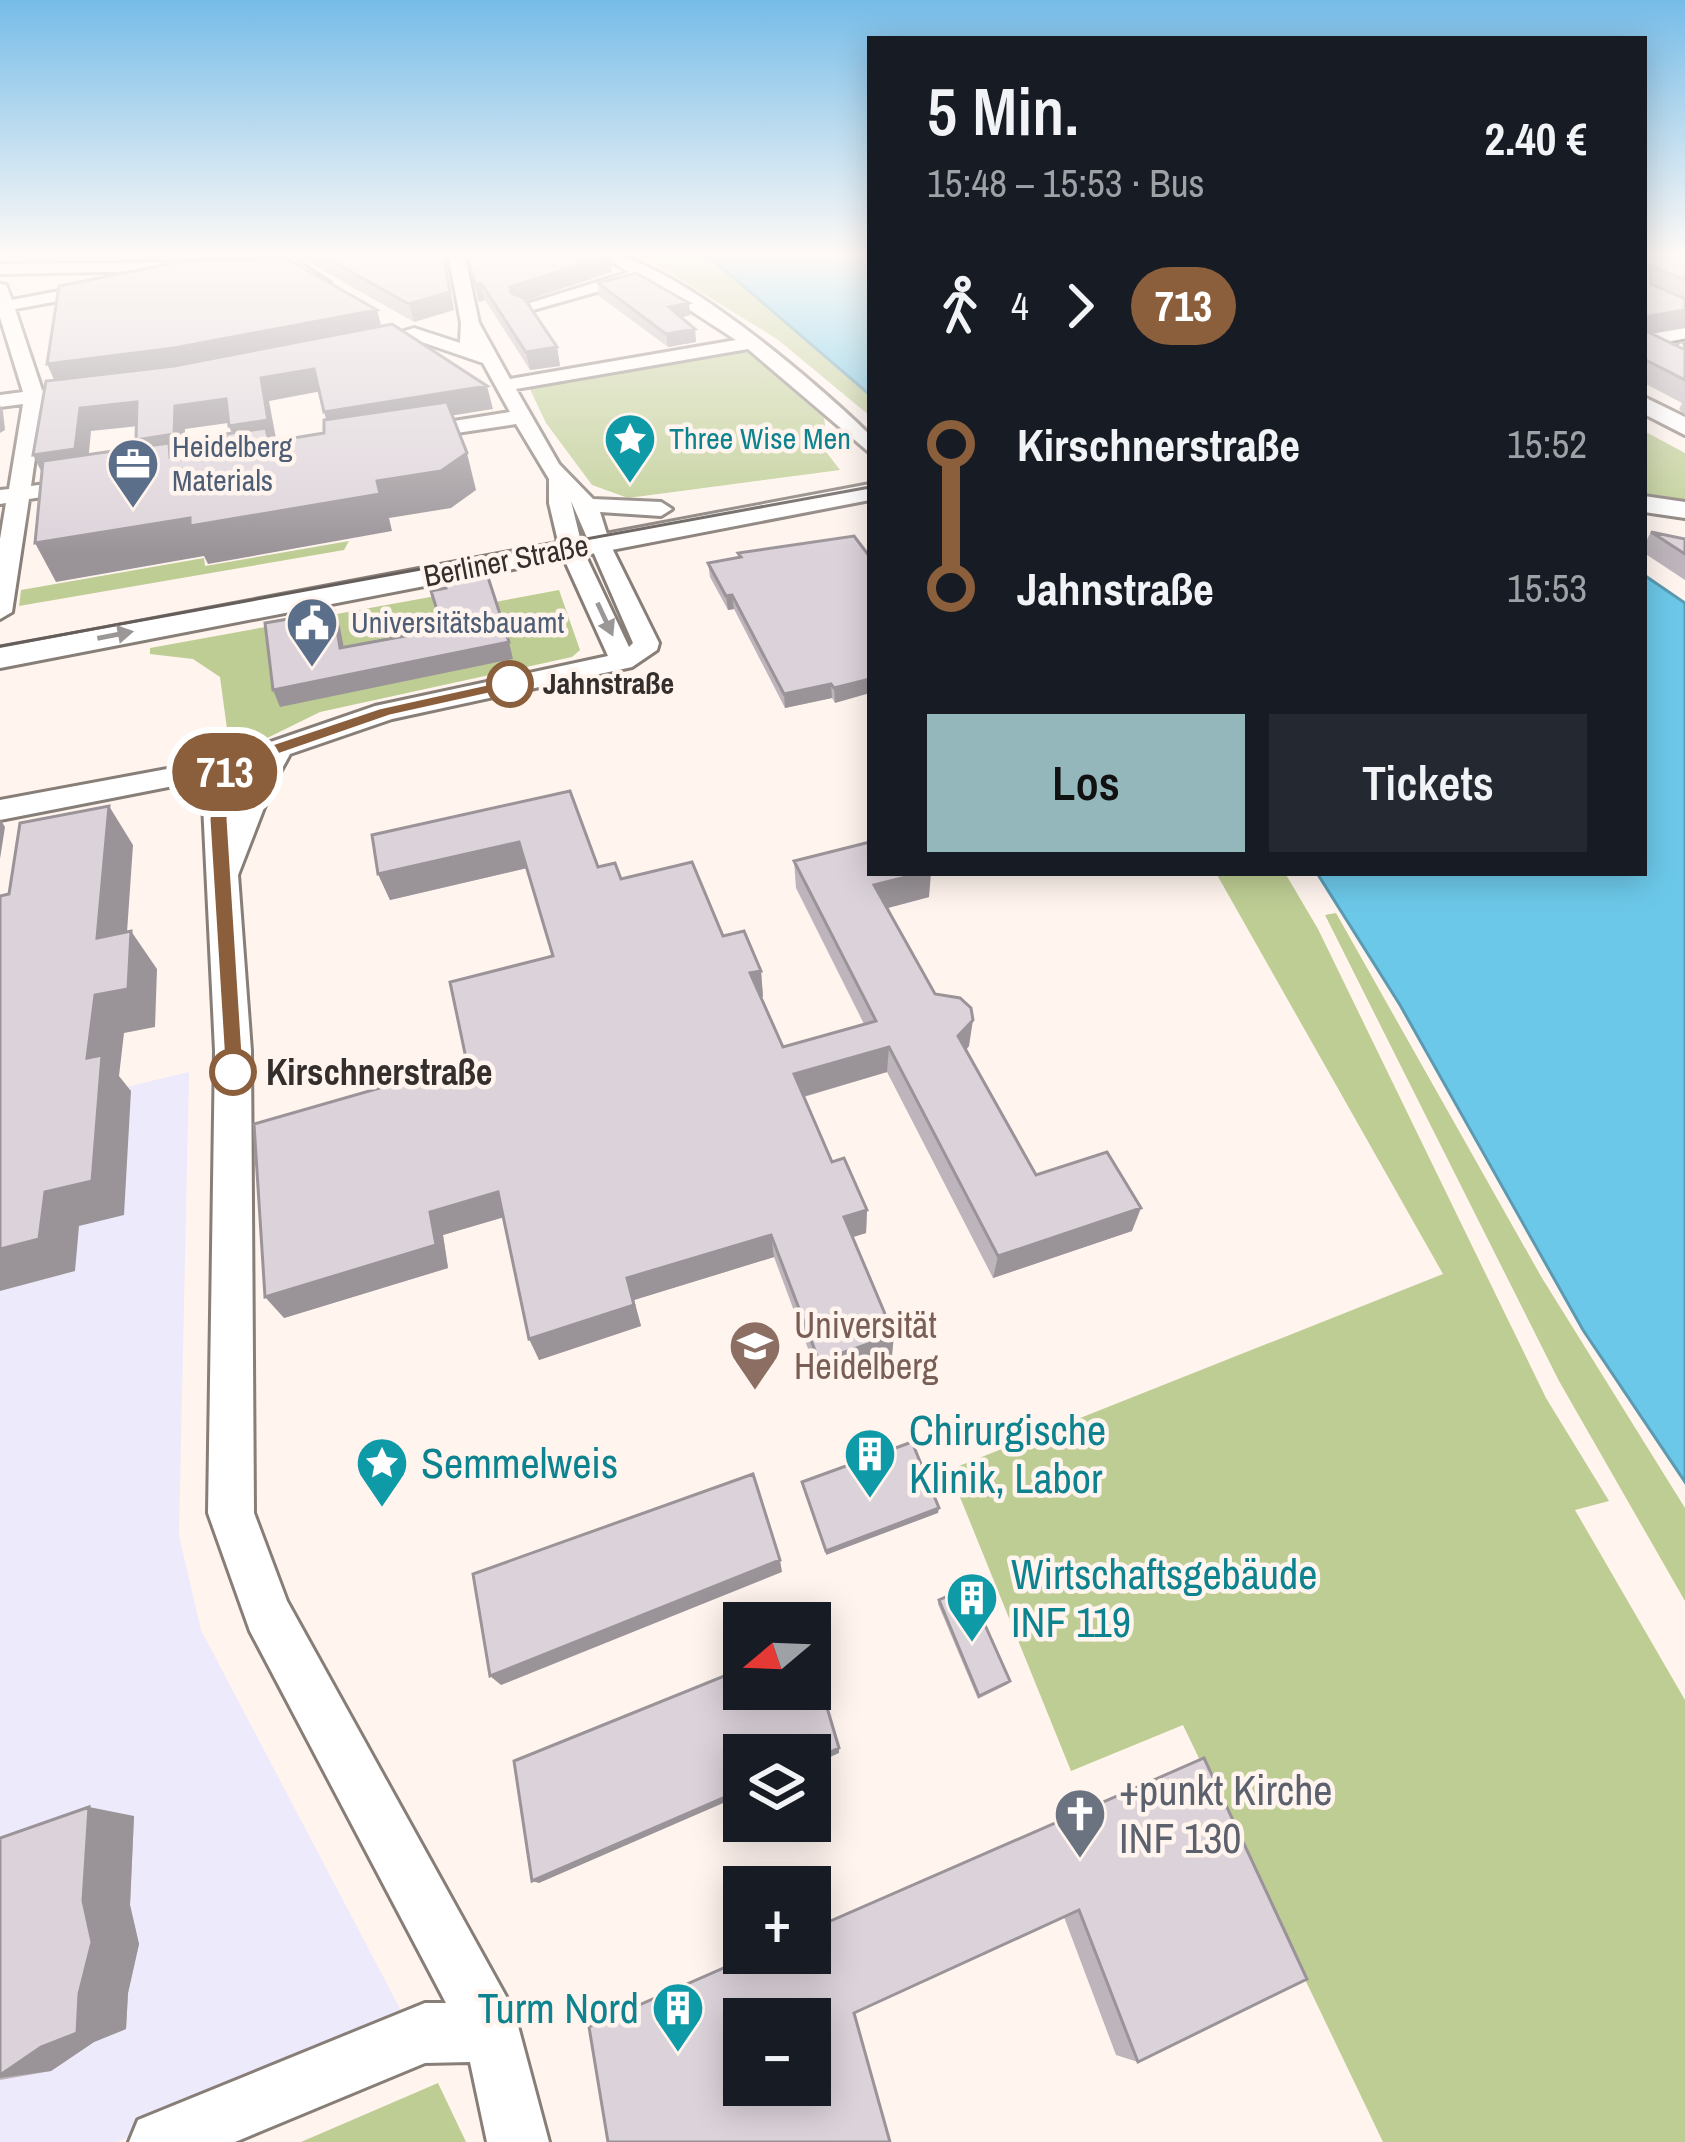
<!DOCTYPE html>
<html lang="de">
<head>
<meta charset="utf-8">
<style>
  :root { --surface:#171b24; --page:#242831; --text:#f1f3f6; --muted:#9ea1a6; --accent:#94b7bc }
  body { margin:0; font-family:"Archivo Narrow",sans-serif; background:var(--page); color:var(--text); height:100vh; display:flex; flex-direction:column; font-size:45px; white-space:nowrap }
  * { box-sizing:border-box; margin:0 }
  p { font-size:39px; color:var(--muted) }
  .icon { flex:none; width:66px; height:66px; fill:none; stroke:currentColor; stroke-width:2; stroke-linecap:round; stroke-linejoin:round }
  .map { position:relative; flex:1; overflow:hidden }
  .details { position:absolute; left:867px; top:36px; width:780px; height:840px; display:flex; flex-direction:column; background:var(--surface); border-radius:0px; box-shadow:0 6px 30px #0003 }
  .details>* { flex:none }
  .badge { padding:0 24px; border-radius:39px; font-size:42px; line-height:78px }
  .needle { width:78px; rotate:251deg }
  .tools { position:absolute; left:723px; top:1602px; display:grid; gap:24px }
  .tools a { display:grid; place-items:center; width:108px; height:108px; border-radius:0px; background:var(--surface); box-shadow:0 6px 30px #0003; font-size:60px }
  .map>.badge { position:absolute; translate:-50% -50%; box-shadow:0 0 0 6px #fff }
  .legs { display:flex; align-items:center; gap:18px; height:132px; padding:0 60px; font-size:39px }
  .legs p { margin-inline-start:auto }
  .summary { display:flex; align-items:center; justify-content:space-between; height:204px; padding:0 60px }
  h1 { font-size:66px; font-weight:600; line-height:90px }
  .action { display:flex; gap:24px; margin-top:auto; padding:24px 60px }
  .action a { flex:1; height:138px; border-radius:0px; background:var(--accent); color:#111; font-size:48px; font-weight:600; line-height:138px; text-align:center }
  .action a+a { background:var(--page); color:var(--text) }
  ul { padding:0 60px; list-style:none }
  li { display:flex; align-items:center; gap:42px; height:144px; font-size:45px }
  li i { display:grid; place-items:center; width:18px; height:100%; margin:0 15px; background:currentColor }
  li i::after { content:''; width:30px; height:30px; margin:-15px; border:9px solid; border-radius:50%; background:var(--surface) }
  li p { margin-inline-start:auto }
  li:first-child i { background:linear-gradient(#0000 50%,currentColor 0) }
  li:last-child i { background:linear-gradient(currentColor 50%,#0000 0) }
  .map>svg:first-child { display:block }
  .commercial { fill:#edeafb }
  .green { fill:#becd94 }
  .water { fill:#6cc8e9; stroke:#5b9ab1; stroke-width:3 }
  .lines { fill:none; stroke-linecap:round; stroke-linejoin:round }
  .minor-casing { stroke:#877e78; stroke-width:6 }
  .major-casing { stroke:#877e78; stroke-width:6 }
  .minor { fill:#fff; fill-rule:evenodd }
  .major { fill:#fff; fill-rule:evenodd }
  .tram { stroke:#645d5a; stroke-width:3 }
  .wall { fill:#bdb5bb }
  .shaded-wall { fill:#9a9499 }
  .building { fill:#dcd3da; stroke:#9a9499; stroke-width:3; fill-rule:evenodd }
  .oneway { fill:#9a9796 }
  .line-1 { fill:#8b5e3c; stroke:#fff; stroke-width:3 }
  .stop-1-dot { fill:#fff; stroke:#8b5e3c; stroke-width:6 }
  .labels { text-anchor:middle; stroke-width:9; stroke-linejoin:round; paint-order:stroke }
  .far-culture-label { font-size:30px; fill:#0d838f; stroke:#fff4ee; text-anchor:start }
  .far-service-label { font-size:30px; fill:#4e5e75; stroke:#fff4ee; text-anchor:start }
  .far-street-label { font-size:30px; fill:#342f2d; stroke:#fff4ee }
  .far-stop-label { font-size:30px; font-weight:bold; fill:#342f2d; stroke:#fff4ee; text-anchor:start }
  .stop-label { font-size:36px; font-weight:bold; fill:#342f2d; stroke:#fff4ee; text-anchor:start }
  .education-label { font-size:36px; fill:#785e54; stroke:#fff4ee; text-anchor:start }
  .near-culture-label { font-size:42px; fill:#0d838f; stroke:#fff4ee; text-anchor:start }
  .near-worship-label { font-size:42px; fill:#5b616d; stroke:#fff4ee; text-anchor:start }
</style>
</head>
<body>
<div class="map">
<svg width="1685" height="2142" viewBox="0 0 1685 2142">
  <rect width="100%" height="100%" fill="#fff4ee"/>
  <!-- commercial -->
  <path class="commercial" d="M189,1072L179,1536L201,1630L406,2020L117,2142H0V1117Z"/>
  <!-- green -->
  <path class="green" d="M637,253H705L870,395V416L777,339Z
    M743,348L824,418L826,431L814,436L840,470L628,498L592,485L546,423L528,385Z
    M1644,431L1685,453V500L1644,493Z
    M349,541L344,550L19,606L21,590L204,558L205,566Z
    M480,588L484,604L559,590L580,650L572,657L320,712L239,752L230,751L220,677L193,659L150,654V648Z
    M1216,873H1285L1318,929L1546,1398L1609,1501L1575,1510L1685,1700V2142H1383L1183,1725L1071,1771L949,1470L1443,1274Z
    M1336,913L1542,1278L1685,1508V1601L1559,1381L1325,915Z
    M438,2083L466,2142H301Z"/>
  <!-- water -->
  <path class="water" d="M705,253H870V395Z
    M1644,575L1685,603V1482L1583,1330L1400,1005L1317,873H1644Z"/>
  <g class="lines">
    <!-- minor casing -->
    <g class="minor-casing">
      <path id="minor" d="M266,253H285L330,283L316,287Z
        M448,253H464L479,323L510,379L736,340L642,279L526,312L517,307L629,272L597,253C665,251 820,386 870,435V453L748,349L516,389L559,464L593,499L661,502L672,509L661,516L600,512L610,544L659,643L657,650L632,667L392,719L290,754L272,787L238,875L251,1051L254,1513L287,1601L514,2011L549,2142H487L470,2062L425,2063L235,2142H129L138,2120L425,2003H446L250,1631L208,1513L215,1051L203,804L209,779L0,820V800L221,759L375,706L608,656L560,550L549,503V479L516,424L410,440L400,434L410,428L510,412L483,363L413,339L365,351L356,346L414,328L460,343L461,323ZM571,501L633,643L629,647L583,550ZM254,767L233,812L239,772Z
        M211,262L213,265L205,270L0,274V264Z
        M102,283L110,288L108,292L15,309L42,390L92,384L102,390L92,396L43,402L31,486L89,478L100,484L89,490L29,499L12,612L0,619V539L6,503L0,504V490L9,489L23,404L0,407V395L23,392L0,317V284L6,285L12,300Z
        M1682,343L1685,353L1676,352L1673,348Z"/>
    </g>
    <!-- major casing -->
    <g class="major-casing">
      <path id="major" d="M1685,328V342L1644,349V335Z
        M1644,397L1685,417V435L1644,414Z
        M870,484V500L0,668V648Z
        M1644,496L1685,502V518L1644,512Z"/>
    </g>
    <!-- minor -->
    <use href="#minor" class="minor"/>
    <!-- major -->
    <use href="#major" class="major"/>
    <!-- tram -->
    <path class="tram" d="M1644,348L1685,340
      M0,646L870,487"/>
  </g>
  <!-- wall -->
  <path class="wall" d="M0,253H268V257L0,260Z
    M292,253H444L454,310L414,322Z
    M465,253H605L612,272L526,301L557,347L560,366L530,370L485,300L479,302Z
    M1644,253H1685V327L1651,333L1685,350V415L1679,409L1682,403L1644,383Z
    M598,283L690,315L681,318L695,329L696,342L668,347L599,296Z
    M1651,532L1685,539V580L1644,553V545Z
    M854,536L835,703L832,698L785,708L734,609L728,610L710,577L708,563L739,558L738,553Z
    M372,835L598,867L723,936L761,971L763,997H761L783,1047L864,1024L796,888L794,861L929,897L887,908L935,994L969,1046L966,1050L1036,1175L1132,1231L993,1278L887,1072L804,1097L832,1162L867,1210L866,1233L852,1237L892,1356L820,1381L774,1257L634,1300L641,1326L539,1360L503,1217L443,1235L448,1268L284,1318L553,956L527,868L390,900L378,874Z
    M939,1600L1010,1681L1008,1684L978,1699L938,1604Z
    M1204,1758L1138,2062L1116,2055L1064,1917Z
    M134,1816L130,1905L139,1944L128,1993L126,2029L94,2042L51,2071L0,2080V1838Z"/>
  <!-- shaded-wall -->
  <path class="shaded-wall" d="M443,253H444L454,310L414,322L409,304Z
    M610,255L612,272L513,305L510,287Z
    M481,283L485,300L479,302L475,284Z
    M689,303L690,315L670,320L669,307Z
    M377,310L382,329L182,368L56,384L47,364Z
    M1685,310V327L1644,334V317Z
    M695,329L696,342L668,347L666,334Z
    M557,347L560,366L530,370L526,352Z
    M314,369L322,391L269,401L277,444L238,449L229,426L261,378Z
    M487,386L493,409L331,435L324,412Z
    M226,399L235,422L185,429L184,458L147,463L136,440L175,406Z
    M137,402L148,425L91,431L87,473L45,479L33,455L80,408Z
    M0,405L3,411L5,430L0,433Z
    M467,453L476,490L451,508L389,518L392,531L208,564L204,556L56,582L35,543L377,481Z
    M732,595L734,609L728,610L726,596Z
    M334,611L340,627L347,665L340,648Z
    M509,642L513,659L280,707L273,690Z
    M870,679V693L835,703L834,688Z
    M831,684L832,698L785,708L784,694Z
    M109,806L133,845L124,976L97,938Z
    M0,819L5,827L0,859Z
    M519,842L527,868L390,900L378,874Z
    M922,873H931L929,897L873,912L874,885Z
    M131,931L157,969L155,1027L124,1033L119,1076L131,1091L124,1215L79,1226L75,1271L0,1291V1249L45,1192L87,1058L95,995Z
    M761,971L763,997L753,999L750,973Z
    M973,1020L969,1046L955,1062L958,1036Z
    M889,1047L887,1072L795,1099L794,1074Z
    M498,1192L508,1216L443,1235L448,1268L284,1318L265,1297L430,1212Z
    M1141,1208L1132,1231L993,1278L998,1256Z
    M867,1210L866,1233L844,1240V1217Z
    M771,1235L774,1257L634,1300L641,1326L539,1360L529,1339L627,1278Z
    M894,1335L892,1356L820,1381L819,1361Z
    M939,1508L938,1513L826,1555V1551Z
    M780,1560L782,1572L501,1685L490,1676Z
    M839,1748V1753L810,1766V1761Z
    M744,1789V1794L539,1883L532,1881Z
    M89,1807L134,1816L130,1905L139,1944L128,1993L126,2029L94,2042L51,2071L0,2078V2075L41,2047L83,1901Z"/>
  <!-- building -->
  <path class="building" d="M317,253H443L450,292L409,304Z
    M466,253H605L610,255L510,287L511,293L524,298L557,347L526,352L481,283L475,284Z
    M1644,253H1685V280L1649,265L1651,284L1685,299V310L1644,317Z
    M286,258L377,310L174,348L47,364L59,286L184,261Z
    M636,273L689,303L669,307L695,329L666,334L598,283Z
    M392,324L487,386L324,412L314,369L261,378L268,420L229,426L226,399L175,406L174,434L136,440L137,402L80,408L75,449L33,455L46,381L174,366Z
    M1644,330L1685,350V380L1644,359Z
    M447,402L467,453L441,471L377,481L380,494L190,526V518L35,543L43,461L169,443L170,457L227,448L226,434L266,428L269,442L324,433V420Z
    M1651,532L1685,539V554Z
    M854,536L870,557V679L834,688L831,684L784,694L732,595L726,596L708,563L741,557L738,553Z
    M486,571L509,642L273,690L265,623L334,611L340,648L443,629L431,591L446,588L444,578Z
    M570,791L598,867L615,863L621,879L692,862L723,936L744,931L761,971L750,973L783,1047L876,1021L794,861L870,842V873H922L874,885L935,994L960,998L971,1008L973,1020L958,1036L1036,1175L1107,1152L1141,1208L998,1256L889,1047L794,1074L832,1162L844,1158L867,1210L844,1217L894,1335L819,1361L771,1235L627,1278L634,1305L529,1339L498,1192L430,1212L436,1245L265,1297L254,1124L467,1063L450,982L553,956L519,842L378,874L372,835Z
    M109,806L97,938L131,931L128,989L95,995L87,1058L102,1055L92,1181L45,1192L39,1239L0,1249V896L9,894L20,823Z
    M912,1442L939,1508L826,1551L802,1482Z
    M753,1474L780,1560L490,1676L473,1574Z
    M968,1587L1010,1681L979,1696L939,1600Z
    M810,1650L839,1748L810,1761V1755H744V1789L532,1881L514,1761L744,1668V1689H810Z
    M1204,1758L1307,1979L1138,2062L1079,1910L854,2013L890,2142H608L589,2027L758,1953H810V1930ZM744,2019H810V2085H744Z
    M89,1807L83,1901L92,1942L79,1994L77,2033L41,2047L0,2075V1838Z"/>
  <!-- one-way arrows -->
  <defs><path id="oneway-solid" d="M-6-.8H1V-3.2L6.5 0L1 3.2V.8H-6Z" transform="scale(3)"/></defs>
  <g class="oneway">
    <use href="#oneway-solid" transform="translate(605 619) rotate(65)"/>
    <use href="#oneway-solid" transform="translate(115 635) rotate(-11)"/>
  </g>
  <!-- sky -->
  <linearGradient id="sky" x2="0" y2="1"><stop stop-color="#76bce8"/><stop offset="0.46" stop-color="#fffaf7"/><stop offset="1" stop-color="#fffaf7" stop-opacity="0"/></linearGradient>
  <rect width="1685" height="553" fill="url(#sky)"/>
  <!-- line-1 -->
  <path class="line-1" d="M510,679L516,681V688L390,716L234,770L228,819L244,1072L233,1081L225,1078L209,819L219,762L379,708Z"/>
  <!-- icons -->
  <defs>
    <g id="sight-pin" transform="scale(2.7)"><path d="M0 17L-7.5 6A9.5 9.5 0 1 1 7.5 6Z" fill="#0f9aa8" stroke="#fff4ee"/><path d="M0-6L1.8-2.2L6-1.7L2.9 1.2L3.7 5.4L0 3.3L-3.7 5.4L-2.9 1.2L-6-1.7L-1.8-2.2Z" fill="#fff"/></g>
    <g id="office-pin" transform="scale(2.7)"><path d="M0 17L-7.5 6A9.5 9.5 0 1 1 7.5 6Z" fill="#5c6f8a" stroke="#fff4ee"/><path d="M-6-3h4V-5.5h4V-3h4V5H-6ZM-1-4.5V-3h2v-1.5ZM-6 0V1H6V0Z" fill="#fff"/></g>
    <g id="civic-pin" transform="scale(2.7)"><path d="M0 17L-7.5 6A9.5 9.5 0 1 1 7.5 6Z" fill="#5c6f8a" stroke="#fff4ee"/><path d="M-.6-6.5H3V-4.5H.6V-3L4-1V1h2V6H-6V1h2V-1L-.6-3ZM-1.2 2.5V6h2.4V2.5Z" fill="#fff"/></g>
    <g id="university-pin" transform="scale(2.7)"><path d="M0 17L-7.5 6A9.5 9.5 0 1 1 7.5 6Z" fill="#8d6e63" stroke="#fff4ee"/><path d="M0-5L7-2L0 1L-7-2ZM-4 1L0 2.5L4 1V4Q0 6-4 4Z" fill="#fff"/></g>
    <g id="building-pin" transform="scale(2.7)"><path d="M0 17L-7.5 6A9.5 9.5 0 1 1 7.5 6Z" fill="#0f9aa8" stroke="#fff4ee"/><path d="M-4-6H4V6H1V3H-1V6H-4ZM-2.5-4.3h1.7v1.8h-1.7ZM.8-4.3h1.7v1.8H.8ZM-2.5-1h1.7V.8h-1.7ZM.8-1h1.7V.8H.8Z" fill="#fff"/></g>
    <g id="church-pin" transform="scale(2.7)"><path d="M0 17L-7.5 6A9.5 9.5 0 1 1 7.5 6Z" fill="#6b7280" stroke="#fff4ee"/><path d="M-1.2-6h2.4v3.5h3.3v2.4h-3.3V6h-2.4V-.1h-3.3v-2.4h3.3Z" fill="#fff"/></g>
  </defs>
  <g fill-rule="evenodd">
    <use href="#sight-pin" x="630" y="439"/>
    <use href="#office-pin" x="133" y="464"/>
    <use href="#civic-pin" x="312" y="623"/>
    <use href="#university-pin" x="755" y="1346"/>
    <use href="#building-pin" x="870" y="1454"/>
    <use href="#sight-pin" x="382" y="1463"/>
    <use href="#building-pin" x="972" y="1598"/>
    <use href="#church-pin" x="1080" y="1814"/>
    <use href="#building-pin" x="678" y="2008"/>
  </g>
  <!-- markers -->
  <g class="stop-1-dot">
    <circle cx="510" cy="684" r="21"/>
    <circle cx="233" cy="1072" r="21"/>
  </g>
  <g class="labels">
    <!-- far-culture labels -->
    <g class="far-culture-label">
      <text x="669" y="449">Three Wise Men</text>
    </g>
    <!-- far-service labels -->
    <g class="far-service-label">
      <text x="172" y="457">Heidelberg<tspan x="172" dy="34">Materials</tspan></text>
      <text x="351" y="633">Universitätsbauamt</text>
    </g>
    <!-- far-street labels -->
    <g class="far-street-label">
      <text transform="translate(506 561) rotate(-11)" y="10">Berliner Straße</text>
    </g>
    <!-- far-stop labels -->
    <g class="far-stop-label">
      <text x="543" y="694">Jahnstraße</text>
    </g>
    <!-- stop labels -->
    <g class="stop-label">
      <text x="266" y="1085">Kirschnerstraße</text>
    </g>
    <!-- education labels -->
    <g class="education-label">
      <text x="794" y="1338">Universität<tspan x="794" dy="41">Heidelberg</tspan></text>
    </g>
    <!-- near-culture labels -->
    <g class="near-culture-label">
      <text x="909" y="1445">Chirurgische<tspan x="909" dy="48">Klinik, Labor</tspan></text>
      <text x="421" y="1478">Semmelweis</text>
      <text x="1011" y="1589">Wirtschaftsgebäude<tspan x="1011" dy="48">INF 119</tspan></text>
      <text x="639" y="2023" text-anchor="end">Turm Nord</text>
    </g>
    <!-- near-worship labels -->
    <g class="near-worship-label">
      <text x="1119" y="1805">+punkt Kirche<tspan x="1119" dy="48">INF 130</tspan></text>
    </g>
  </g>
</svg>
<div class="tools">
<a><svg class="needle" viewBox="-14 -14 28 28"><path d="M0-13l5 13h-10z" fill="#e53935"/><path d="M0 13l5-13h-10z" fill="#9ea1a6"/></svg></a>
<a><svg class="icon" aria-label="layers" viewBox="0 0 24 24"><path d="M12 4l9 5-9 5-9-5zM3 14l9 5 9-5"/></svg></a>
<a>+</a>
<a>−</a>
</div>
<b class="badge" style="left:225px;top:772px;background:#8b5e3c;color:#fff">713</b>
<section class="details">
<div class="summary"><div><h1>5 Min.</h1><p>15:48 – 15:53 · Bus</p></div><b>2.40 €</b></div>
<div class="legs"><svg class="icon" aria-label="walk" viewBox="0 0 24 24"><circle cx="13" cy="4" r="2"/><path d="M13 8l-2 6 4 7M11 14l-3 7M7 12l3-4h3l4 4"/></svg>4<svg class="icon" aria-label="forward" viewBox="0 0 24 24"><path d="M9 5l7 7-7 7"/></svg><b class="badge" style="background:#8b5e3c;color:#fff">713</b></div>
<ul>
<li><i style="color:#8b5e3c"></i><b>Kirschnerstraße</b><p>15:52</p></li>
<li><i style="color:#8b5e3c"></i><b>Jahnstraße</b><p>15:53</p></li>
</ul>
<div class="action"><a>Los</a><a>Tickets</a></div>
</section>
</div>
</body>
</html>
